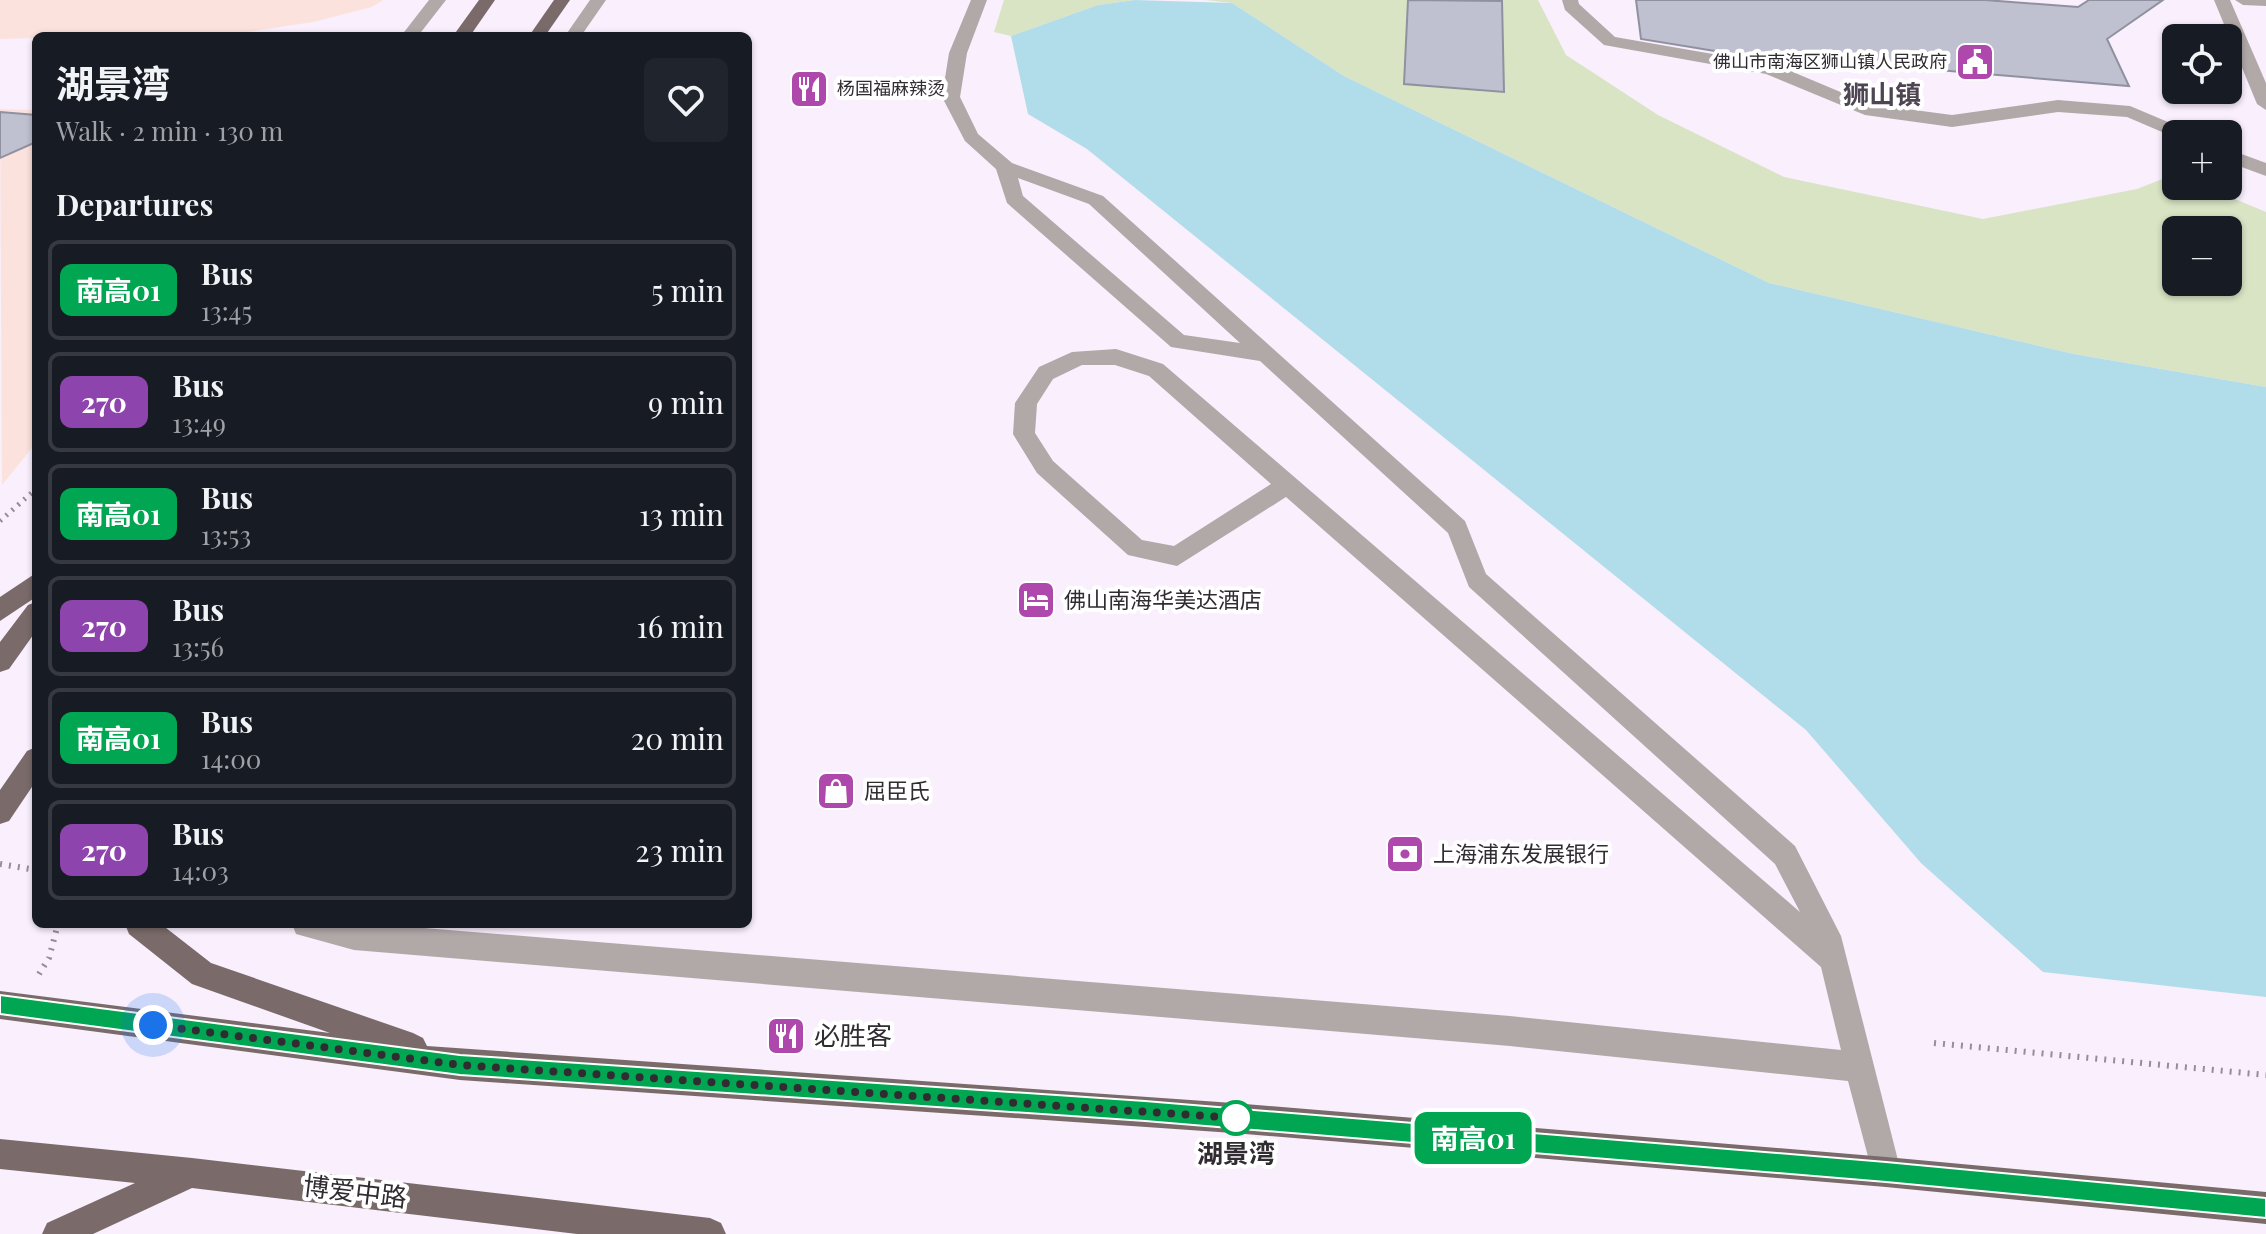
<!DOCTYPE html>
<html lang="en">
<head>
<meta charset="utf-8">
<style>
  :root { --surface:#171b24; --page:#20242c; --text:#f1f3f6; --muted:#9ea1a6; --line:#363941 }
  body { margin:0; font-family:"Playfair Display","Noto Sans SC",serif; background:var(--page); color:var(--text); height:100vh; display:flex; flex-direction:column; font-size:30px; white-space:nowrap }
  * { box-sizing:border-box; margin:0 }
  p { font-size:26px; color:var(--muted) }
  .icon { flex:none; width:44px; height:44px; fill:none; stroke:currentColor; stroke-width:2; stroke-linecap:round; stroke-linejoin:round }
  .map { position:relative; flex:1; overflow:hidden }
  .sheet { position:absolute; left:32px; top:32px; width:720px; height:896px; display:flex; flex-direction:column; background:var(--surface); border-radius:12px; box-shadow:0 2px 6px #0004 }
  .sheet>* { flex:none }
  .badge { padding:0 16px; border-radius:12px; font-size:28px; line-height:52px }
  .fabs { position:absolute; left:2162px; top:24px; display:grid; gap:16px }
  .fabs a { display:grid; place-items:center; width:80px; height:80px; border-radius:12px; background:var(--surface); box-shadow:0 2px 6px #0004; font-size:40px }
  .you { position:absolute; width:40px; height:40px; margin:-20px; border:6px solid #fff; border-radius:50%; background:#1a73e8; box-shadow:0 0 0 12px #1a73e833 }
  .map>.badge { position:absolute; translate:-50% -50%; box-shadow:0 0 0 4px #fff }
  h2 { padding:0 24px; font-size:30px; line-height:72px }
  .round { display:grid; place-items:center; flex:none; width:84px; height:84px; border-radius:12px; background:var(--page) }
  .head { display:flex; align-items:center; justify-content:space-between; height:136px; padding:0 24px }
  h1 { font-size:38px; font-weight:700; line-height:60px }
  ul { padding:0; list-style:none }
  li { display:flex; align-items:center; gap:24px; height:100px; margin:0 16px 12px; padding:0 8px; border:4px solid var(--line); border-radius:12px }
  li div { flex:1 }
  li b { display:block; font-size:30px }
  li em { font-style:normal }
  li .badge { min-width:88px; font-weight:700; text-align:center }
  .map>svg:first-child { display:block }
  .education { fill:#fce2dd }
  .green { fill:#d8e4c4; fill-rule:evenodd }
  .water { fill:#b1dce9 }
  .building { fill:#bfc0d0; stroke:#9091a0; stroke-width:2 }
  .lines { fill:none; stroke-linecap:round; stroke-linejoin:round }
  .path-far1 { stroke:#958e98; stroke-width:5; stroke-dasharray:2 6; stroke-linecap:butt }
  .path { stroke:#958e98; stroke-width:6; stroke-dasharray:2 7; stroke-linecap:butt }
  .minor { fill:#b1a8a8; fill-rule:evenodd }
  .major { fill:#7a6b6a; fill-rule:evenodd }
  .line { fill:#00a651; stroke:#fff; stroke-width:2 }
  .walk { stroke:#302c31; stroke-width:8; stroke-dasharray:0 14.4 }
  .stop-dot { fill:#fff; stroke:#00a651; stroke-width:4 }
  .labels { text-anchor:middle; stroke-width:8; stroke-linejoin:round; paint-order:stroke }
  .far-poi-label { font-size:18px; fill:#302c31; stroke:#fff; text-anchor:end }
  .poi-label { font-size:22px; fill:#302c31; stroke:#fff; text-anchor:start }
  .far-district-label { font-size:26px; font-weight:bold; fill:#4d4551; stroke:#fff }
  .near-poi-label { font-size:26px; fill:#302c31; stroke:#fff; text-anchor:start }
  .near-stop-label { font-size:26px; font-weight:bold; fill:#302c31; stroke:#fff }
  .near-street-label { font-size:26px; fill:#302c31; stroke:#fff }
</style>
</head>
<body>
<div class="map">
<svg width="2266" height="1234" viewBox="0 0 2266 1234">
  <rect width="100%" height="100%" fill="#f9effd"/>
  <!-- education -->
  <path class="education" d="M0,0H383L372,7L313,22L247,32L0,39Z
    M0,109L36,110V443L2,485Z"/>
  <!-- green -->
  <path class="green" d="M1004,0H1135L1098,5L1011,36L994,32Z
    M1206,0H1538L1566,55L1658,115L1784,177L1983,219L2137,189L2175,174L2176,186H2204L2266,212V387L2074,354L1769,283L1344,76L1232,3ZM2176,230H2228V282H2176Z"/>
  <!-- water -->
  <path class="water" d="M1135,0L1232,3L1344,76L1769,283L2074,354L2266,387V997L2043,972L1921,863L1806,730L1087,149L1028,114L1011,36L1098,5Z"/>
  <!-- building -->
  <path class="building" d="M1408,0L1502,1L1504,92L1404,84Z
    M1636,0H1985L2078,7L2089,0H2163L2107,39L2129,86L1721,52L1641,39Z
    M0,112L36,115V142L0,158Z"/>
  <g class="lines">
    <!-- path-far1 -->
    <path class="path-far1" d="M0,521L36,489"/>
    <!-- path -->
    <path class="path" d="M0,864L36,870
      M39,974L49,958L58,924
      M1934,1043L2266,1075"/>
    <!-- minor -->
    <path class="minor" d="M429,0H446L418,36H401Z
      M590,0H606L581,36H565Z
      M971,0H987L967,53L960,97L978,134L1012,163L1103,196L1465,521L1486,574L1795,846L1841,936L1901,1172L1897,1183L1886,1187L1875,1183L1848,1081L1510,1046L354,950L296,934L292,924H375L1510,1016L1841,1050L1821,967L1286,497L1177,566L1128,555L1037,473L1013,434L1015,403L1039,367L1072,352L1116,349L1163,364L1800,912L1775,864L1469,587L1448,533L1260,361L1171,347L1007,203L996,169L965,141L942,97L949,53ZM1018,178L1089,204L1240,343L1184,335L1023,196ZM1082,365H1115L1149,376L1271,484L1174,546L1142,540L1053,461L1035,433L1037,404L1053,379Z
      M1562,0H1578L1579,4L1615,37L1776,65L1869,104L1952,115L2058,100L2130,106L2187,130L2190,134H2176V138L2127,117L2058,112L1952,127L1865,115L1766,74L1604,45L1565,10Z
      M2214,0H2230L2266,83V110L2257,104Z
      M2235,0H2266V6L2243,5Z
      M2228,149L2266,163V176L2228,162Z"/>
    <!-- major -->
    <path class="major" d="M479,0H495L470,36H453Z
      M554,0H570L545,36H529Z
      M36,573V597L0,621V597Z
      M36,602V631L9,669L0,672V642L28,605Z
      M36,747V781L9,821L0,824V790L27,751Z
      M125,924H161L211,963L413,1033L423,1038L427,1046L1233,1103L1886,1157L2266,1192V1224L1886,1187L1233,1133L460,1080L0,1019V991L330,1033L192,984L129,934Z
      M0,1139L192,1158L710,1218L721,1223L726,1234H577L192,1188L93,1234H42L47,1223L135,1183L0,1169Z"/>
  </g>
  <!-- line -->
  <path class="line" d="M0,995L460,1055L1145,1101L1886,1162L2266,1198V1218L1886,1182L1145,1121L460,1075L0,1014Z"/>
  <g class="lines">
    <!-- walk -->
    <path class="walk" d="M153,1025L460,1065L1236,1118"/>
  </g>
  <!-- icons -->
  <defs>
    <g id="civic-square" transform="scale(2)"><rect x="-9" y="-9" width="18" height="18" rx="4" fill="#ae48ad" stroke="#fff"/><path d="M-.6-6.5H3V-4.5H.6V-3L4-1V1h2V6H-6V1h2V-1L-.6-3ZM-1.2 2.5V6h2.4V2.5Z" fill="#fff"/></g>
    <g id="restaurant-square" transform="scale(2)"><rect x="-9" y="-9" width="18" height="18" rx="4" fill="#ae48ad" stroke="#fff"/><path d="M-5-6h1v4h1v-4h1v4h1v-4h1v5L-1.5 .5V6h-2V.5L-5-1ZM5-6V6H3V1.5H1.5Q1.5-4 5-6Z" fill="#fff"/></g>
    <g id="hotel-square" transform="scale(2)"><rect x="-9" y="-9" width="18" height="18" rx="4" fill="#ae48ad" stroke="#fff"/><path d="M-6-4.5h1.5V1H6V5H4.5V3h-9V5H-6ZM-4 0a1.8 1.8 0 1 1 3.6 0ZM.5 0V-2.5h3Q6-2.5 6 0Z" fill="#fff"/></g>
    <g id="shop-square" transform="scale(2)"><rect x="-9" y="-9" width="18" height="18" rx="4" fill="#ae48ad" stroke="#fff"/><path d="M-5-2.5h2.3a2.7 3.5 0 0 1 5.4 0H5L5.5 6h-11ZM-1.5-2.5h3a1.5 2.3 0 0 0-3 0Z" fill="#fff"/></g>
    <g id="bank-square" transform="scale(2)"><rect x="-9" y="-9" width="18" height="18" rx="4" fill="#ae48ad" stroke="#fff"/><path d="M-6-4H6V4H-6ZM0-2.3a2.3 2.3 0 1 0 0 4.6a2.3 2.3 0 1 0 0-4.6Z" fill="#fff"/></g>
  </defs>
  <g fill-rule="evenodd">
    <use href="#civic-square" x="1975" y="62"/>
    <use href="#restaurant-square" x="809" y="89"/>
    <use href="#hotel-square" x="1036" y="600"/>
    <use href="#shop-square" x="836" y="791"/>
    <use href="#bank-square" x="1405" y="854"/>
    <use href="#restaurant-square" x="786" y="1036"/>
  </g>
  <!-- markers -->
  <circle class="stop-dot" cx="1236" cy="1118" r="16"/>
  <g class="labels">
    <!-- far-poi labels -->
    <g class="far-poi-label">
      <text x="1947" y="68">佛山市南海区狮山镇人民政府</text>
      <text x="837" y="95" text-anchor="start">杨国福麻辣烫</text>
    </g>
    <!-- poi labels -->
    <g class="poi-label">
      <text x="1064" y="608">佛山南海华美达酒店</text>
      <text x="864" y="799">屈臣氏</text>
      <text x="1433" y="862">上海浦东发展银行</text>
    </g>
    <!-- far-district labels -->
    <g class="far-district-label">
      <text x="1882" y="104">狮山镇</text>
    </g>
    <!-- near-poi labels -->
    <g class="near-poi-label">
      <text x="814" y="1045">必胜客</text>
    </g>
    <!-- near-stop labels -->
    <g class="near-stop-label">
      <text x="1236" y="1163">湖景湾</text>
    </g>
    <!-- near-street labels -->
    <g class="near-street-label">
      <text transform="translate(355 1192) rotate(7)" y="9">博爱中路</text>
    </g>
  </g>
</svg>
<div class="fabs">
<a><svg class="icon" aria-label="locate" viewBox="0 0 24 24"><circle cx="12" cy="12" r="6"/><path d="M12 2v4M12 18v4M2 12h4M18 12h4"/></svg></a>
<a>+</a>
<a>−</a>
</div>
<div class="you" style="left:153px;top:1025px"></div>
<b class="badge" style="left:1473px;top:1138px;background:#00a651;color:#fff">南高01</b>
<section class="sheet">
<div class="head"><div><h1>湖景湾</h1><p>Walk · 2 min · 130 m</p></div><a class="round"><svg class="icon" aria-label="heart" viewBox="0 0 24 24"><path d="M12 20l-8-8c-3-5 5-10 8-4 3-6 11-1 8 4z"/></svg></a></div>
<h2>Departures</h2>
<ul>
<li><span class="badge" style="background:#00a651;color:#fff">南高01</span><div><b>Bus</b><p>13:45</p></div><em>5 min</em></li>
<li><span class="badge" style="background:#8e44ad;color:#fff">270</span><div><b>Bus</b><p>13:49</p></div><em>9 min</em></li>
<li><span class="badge" style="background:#00a651;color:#fff">南高01</span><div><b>Bus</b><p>13:53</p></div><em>13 min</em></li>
<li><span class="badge" style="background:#8e44ad;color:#fff">270</span><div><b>Bus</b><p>13:56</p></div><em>16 min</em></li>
<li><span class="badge" style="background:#00a651;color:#fff">南高01</span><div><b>Bus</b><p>14:00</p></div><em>20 min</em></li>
<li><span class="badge" style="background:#8e44ad;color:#fff">270</span><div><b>Bus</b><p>14:03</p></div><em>23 min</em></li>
</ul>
</section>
</div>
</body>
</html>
